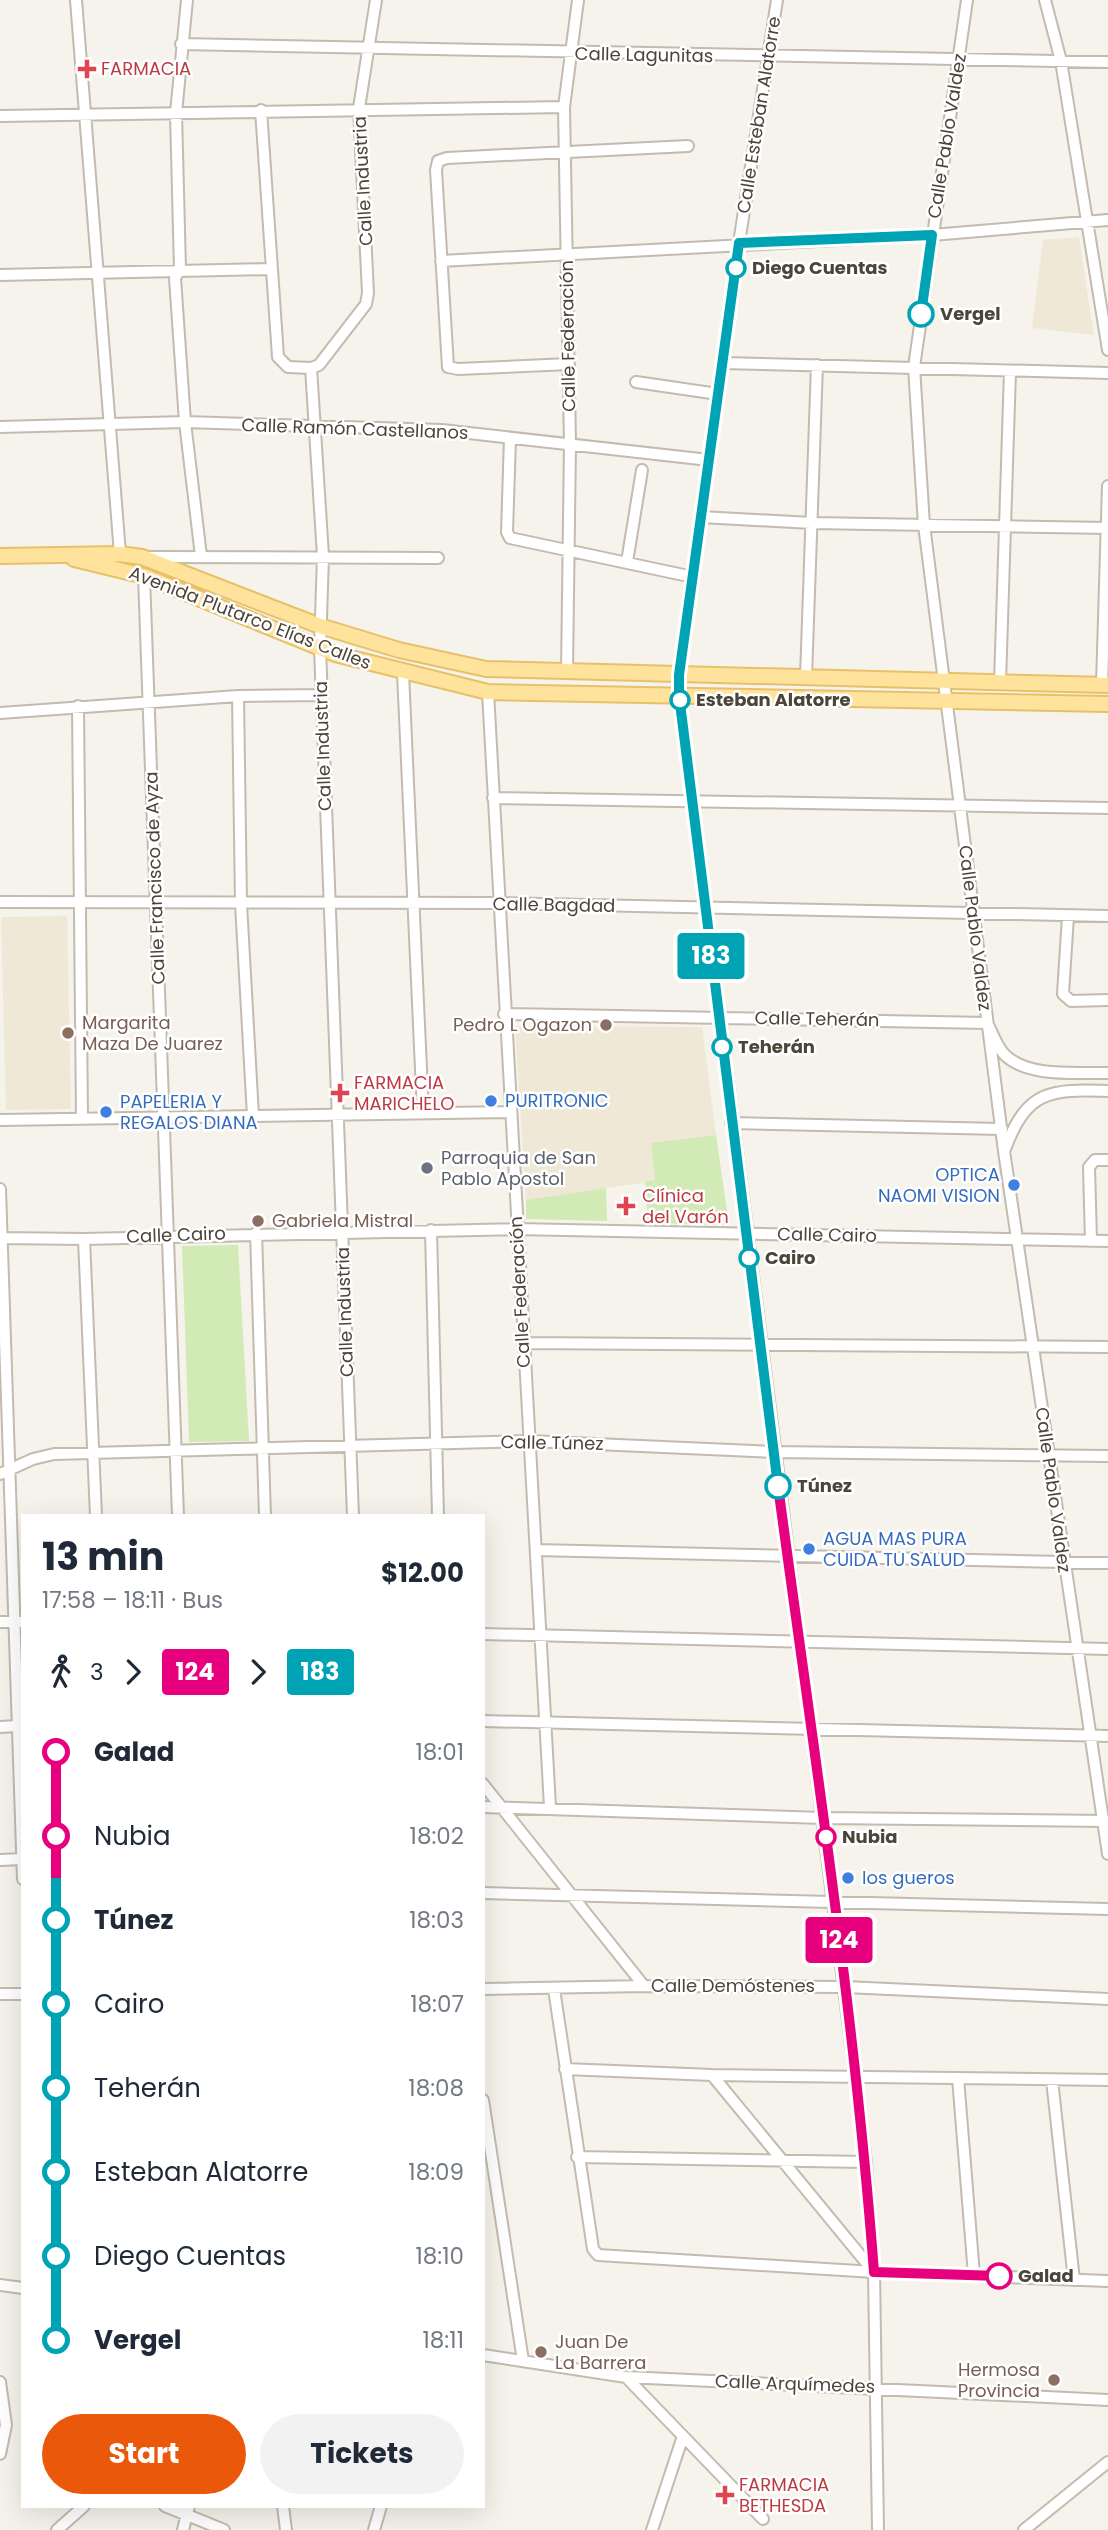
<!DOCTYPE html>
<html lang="en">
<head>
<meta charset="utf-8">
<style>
  :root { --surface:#fff; --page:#f2f2f3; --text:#1f2937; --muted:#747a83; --accent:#ea580c }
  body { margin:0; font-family:Poppins,sans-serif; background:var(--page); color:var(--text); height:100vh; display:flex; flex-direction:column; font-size:26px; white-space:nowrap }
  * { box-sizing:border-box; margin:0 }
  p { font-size:23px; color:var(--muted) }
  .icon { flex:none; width:38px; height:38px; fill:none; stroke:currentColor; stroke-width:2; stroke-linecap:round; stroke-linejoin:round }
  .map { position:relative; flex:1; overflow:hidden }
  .details { position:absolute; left:21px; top:1514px; width:464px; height:994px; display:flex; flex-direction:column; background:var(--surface); border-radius:0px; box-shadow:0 7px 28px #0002 }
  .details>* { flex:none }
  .badge { padding:0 14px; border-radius:5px; font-size:24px; line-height:46px }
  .map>.badge { position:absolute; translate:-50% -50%; box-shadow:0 0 0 4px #fff }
  .legs { display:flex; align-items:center; gap:10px; height:77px; padding:0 21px; font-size:23px }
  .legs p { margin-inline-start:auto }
  .head { display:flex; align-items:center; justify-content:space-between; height:119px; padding:0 21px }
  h1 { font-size:38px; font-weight:700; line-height:52px }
  .action { display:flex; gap:14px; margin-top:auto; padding:14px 21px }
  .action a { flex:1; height:80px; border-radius:42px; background:var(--accent); color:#fff; font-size:28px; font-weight:700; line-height:80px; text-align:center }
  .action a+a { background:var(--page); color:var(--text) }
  ul { padding:0 21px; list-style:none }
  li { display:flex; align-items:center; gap:24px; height:84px; font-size:26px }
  li i { display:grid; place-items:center; width:10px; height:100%; margin:0 9px; background:currentColor }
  li i::after { content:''; width:18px; height:18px; margin:-9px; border:5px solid; border-radius:50%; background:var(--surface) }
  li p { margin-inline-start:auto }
  li:first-child i { background:linear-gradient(#0000 50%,currentColor 0) }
  li:last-child i { background:linear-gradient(currentColor 50%,#0000 0) }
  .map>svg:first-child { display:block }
  .education { fill:#efe8d6 }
  .green { fill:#d2eab5 }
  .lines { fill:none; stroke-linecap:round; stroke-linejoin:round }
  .minor-casing { stroke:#c2bbae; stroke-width:14 }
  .major-casing { stroke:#e6c16a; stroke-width:18 }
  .minor { stroke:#fff; stroke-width:10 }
  .major { stroke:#ffe39c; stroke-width:14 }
  .line-1-casing { stroke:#fff; stroke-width:16 }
  .line-2-casing { stroke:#fff; stroke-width:16 }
  .line-1 { stroke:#e6007e; stroke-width:10 }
  .line-2 { stroke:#00a3b4; stroke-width:10 }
  .health-dot { fill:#e0444e; stroke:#fff; stroke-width:2.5 }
  .stop-2-dot { fill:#fff; stroke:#00a3b4; stroke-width:3.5 }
  .education-dot { fill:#8d6e63; stroke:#fff; stroke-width:2.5 }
  .shop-dot { fill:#3f7fe0; stroke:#fff; stroke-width:2.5 }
  .worship-dot { fill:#6b7280; stroke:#fff; stroke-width:2.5 }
  .stop-1-dot { fill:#fff; stroke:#e6007e; stroke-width:3.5 }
  .labels { text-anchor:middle; stroke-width:5; stroke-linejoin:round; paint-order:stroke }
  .street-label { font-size:18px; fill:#4b4439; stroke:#fff }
  .health-label { font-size:18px; fill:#be3a42; stroke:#fff; text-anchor:start }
  .stop-label { font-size:18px; font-weight:bold; fill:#4b4439; stroke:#fff; text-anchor:start }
  .education-label { font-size:18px; fill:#785e54; stroke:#fff; text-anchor:start }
  .shop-label { font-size:18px; fill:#366cbe; stroke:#fff; text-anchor:start }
  .worship-label { font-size:18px; fill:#5b616d; stroke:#fff; text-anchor:start }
</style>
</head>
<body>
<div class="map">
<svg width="1108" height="2530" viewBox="0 0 1108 2530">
  <rect width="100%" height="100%" fill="#f6f3ec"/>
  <!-- education -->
  <path class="education" d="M1079,237L1094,335L1032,328L1043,240Z
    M67,916L71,1109L6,1110L1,917Z
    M515,1026L702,1027L716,1135L651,1144L655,1181L526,1200Z"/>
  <!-- green -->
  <path class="green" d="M716,1135L729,1225L648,1223L645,1182L655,1180L651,1143Z
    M606,1188L607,1221L526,1219V1200Z
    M238,1245L249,1441L189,1442L182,1246Z"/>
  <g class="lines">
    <!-- minor casing -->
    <g class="minor-casing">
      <path id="minor" d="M76,0L120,554
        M187,0L176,113L180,269L175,278L185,422L201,556
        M777,0L739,243L679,675V695L866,2162L874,2272L878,2530
        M967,0L914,367L924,525L1004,1151L1108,1854
        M1045,0L1061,61L1108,350
        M181,44L1108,62
        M261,110L278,357L288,367L311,368L319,365L366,304L368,293L359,108L376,0
        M0,116L564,107
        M441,261L932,235L1108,220
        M0,275L271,269
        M722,363L1108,373
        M569,364L458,369L448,367L436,170L438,161L447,158L688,146
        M311,368L323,556L320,648L353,1516
        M636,382L718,394
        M0,427L185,422L442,430L709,460
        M510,438L507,532L510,538L693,577
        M701,517L812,523L1108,528
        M148,557L438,558
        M627,562L642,470
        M144,576L178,1516
        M567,672L570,444L564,107L578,0
        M403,673L423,1113
        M806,677L817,365
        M1000,683L1010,371
        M1102,685L1108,486
        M488,692L550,1807
        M238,696L241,904L253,1116
        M78,706L82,1119
        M0,713L238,696L321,695
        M493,798L1108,808
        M0,902L498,903L1108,916
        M1068,916L1063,994L1071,1001L1108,1000
        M504,1014L987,1023C993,1034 997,1048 1006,1056C1030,1078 1078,1072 1108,1073
        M0,1120L510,1112
        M731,1123L1002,1129
        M1005,1149C1027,1090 1050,1089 1108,1091
        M0,1189L23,1879
        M431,1230L438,1516
        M256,1233L265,1516
        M0,1238L84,1239L516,1229L1108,1241
        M84,1239L96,1516
        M1091,1241L1089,1167L1095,1160H1108
        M523,1343L1108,1347
        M0,1474L33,1459L54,1454L529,1441L774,1452L1108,1456
        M536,1550L1108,1563
        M0,1622H23
        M483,1634L1108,1649
        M483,1721L1108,1736
        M0,1727L17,1726
        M483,1784L644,1986
        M483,1807L823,1818L1108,1821
        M0,1860L22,1859
        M483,1893L1108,1909
        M483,1989L644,1986L845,1987L1108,1999
        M554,1989L593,2249L598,2255L874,2272L1108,2281
        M0,1994H23
        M565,2069L712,2075L1108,2080
        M712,2075L874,2272
        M958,2078L974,2275
        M1052,2080L1074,2280
        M483,2100L523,2361
        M577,2157L866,2162
        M0,2285L23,2288
        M483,2355L626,2377L1108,2400
        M626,2377L763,2519
        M0,2382L6,2425L0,2454
        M165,2506L224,2530
        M283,2506L286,2530
        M57,2530L84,2506
        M183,2530L189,2506
        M374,2530L381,2506
        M652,2530L683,2436
        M1024,2530L1108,2462"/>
    </g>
    <!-- major casing -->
    <g class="major-casing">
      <path id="major" d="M0,556L120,554L142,557L320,626L399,650L486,669L1108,685
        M74,559L144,576L335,654L488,692L1108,704"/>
    </g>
    <!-- minor -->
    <use href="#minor" class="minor"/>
    <!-- major -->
    <use href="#major" class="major"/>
  </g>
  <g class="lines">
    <!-- line-1 casing -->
    <g class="line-1-casing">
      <path id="line-1" d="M778,1486C813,1747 854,2008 874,2272L999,2276"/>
    </g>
    <!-- line-2 casing -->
    <g class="line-2-casing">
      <path id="line-2" d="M778,1486L679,695V675L739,243L932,235L921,314"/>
    </g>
    <!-- line-1 -->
    <use href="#line-1" class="line-1"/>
    <!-- line-2 -->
    <use href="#line-2" class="line-2"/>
  </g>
  <!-- markers -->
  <g class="health-dot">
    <path d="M83.5 58.5h7v7h7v7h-7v7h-7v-7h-7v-7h7z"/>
    <path d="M336.5 1082.5h7v7h7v7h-7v7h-7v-7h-7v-7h7z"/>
    <path d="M622.5 1195.5h7v7h7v7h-7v7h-7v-7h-7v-7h7z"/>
    <path d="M721.5 2484.5h7v7h7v7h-7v7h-7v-7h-7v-7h7z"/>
  </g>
  <g class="stop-2-dot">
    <circle cx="736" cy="268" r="9"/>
    <circle cx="921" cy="314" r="12"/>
    <circle cx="680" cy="700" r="9"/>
    <circle cx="722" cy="1047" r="9"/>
    <circle cx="749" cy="1258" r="9"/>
    <circle cx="778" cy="1486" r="12"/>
  </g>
  <g class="education-dot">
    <circle cx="606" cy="1025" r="7"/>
    <circle cx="68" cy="1033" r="7"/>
    <circle cx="258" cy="1221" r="7"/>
    <circle cx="541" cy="2352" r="7"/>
    <circle cx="1054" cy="2380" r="7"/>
  </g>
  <g class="shop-dot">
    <circle cx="491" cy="1101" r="7"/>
    <circle cx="106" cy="1112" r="7"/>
    <circle cx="1014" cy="1185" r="7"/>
    <circle cx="809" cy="1549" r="7"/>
    <circle cx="848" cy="1878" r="7"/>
  </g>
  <circle class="worship-dot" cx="427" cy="1168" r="7"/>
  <g class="stop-1-dot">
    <circle cx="826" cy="1837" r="9"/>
    <circle cx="999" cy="2276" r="12"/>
  </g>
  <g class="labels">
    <!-- street labels -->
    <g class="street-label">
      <text transform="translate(644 55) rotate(1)" y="6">Calle Lagunitas</text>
      <text transform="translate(759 115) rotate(-81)" y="6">Calle Esteban Alatorre</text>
      <text transform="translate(947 136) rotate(-81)" y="6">Calle Pablo Valdez</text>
      <text transform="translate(363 181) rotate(-93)" y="6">Calle Industria</text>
      <text transform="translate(568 336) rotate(-91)" y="6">Calle Federación</text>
      <text transform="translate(355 429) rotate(2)" y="6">Calle Ramón Castellanos</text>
      <text transform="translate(250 618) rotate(21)" y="6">Avenida Plutarco Elías Calles</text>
      <text transform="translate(323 746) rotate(-92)" y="6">Calle Industria</text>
      <text transform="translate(155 878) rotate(-92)" y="6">Calle Francisco de Ayza</text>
      <text transform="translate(554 905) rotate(1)" y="6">Calle Bagdad</text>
      <text transform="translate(975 928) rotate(83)" y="6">Calle Pablo Valdez</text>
      <text transform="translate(817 1019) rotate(1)" y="6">Calle Teherán</text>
      <text transform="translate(176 1235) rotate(-2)" y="6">Calle Cairo</text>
      <text transform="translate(827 1235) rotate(1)" y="6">Calle Cairo</text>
      <text transform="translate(520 1292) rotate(-93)" y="6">Calle Federación</text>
      <text transform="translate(345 1312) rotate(-92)" y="6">Calle Industria</text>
      <text transform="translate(552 1443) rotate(1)" y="6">Calle Túnez</text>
      <text transform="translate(1053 1490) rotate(82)" y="6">Calle Pablo Valdez</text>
      <text x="733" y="1992">Calle Demóstenes</text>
      <text transform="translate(795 2384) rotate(2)" y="6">Calle Arquímedes</text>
    </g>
    <!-- health labels -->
    <g class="health-label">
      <text x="101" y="75">FARMACIA</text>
      <text x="354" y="1089">FARMACIA<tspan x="354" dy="21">MARICHELO</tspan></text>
      <text x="642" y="1202">Clínica<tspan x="642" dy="21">del Varón</tspan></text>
      <text x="739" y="2491">FARMACIA<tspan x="739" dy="21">BETHESDA</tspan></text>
    </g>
    <!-- stop labels -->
    <g class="stop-label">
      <text x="752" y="274">Diego Cuentas</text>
      <text x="940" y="320">Vergel</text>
      <text x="696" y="706">Esteban Alatorre</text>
      <text x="738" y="1053">Teherán</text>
      <text x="765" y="1264">Cairo</text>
      <text x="797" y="1492">Túnez</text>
      <text x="842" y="1843">Nubia</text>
      <text x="1018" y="2282">Galad</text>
    </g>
    <!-- education labels -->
    <g class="education-label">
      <text x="82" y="1029">Margarita<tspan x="82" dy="21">Maza De Juarez</tspan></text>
      <text x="592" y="1031" text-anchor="end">Pedro L Ogazon</text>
      <text x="272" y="1227">Gabriela Mistral</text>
      <text x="555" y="2348">Juan De<tspan x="555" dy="21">La Barrera</tspan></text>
      <text x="1040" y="2376" text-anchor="end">Hermosa<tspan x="1040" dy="21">Provincia</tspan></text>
    </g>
    <!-- shop labels -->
    <g class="shop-label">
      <text x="505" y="1107">PURITRONIC</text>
      <text x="120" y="1108">PAPELERIA Y<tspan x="120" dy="21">REGALOS DIANA</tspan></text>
      <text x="1000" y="1181" text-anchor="end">OPTICA<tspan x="1000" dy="21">NAOMI VISION</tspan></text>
      <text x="823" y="1545">AGUA MAS PURA<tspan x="823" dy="21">CUIDA TU SALUD</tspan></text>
      <text x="862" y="1884">los gueros</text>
    </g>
    <!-- worship labels -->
    <g class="worship-label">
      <text x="441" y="1164">Parroquia de San<tspan x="441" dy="21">Pablo Apostol</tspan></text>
    </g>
  </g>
</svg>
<b class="badge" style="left:839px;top:1940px;background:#e6007e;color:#fff">124</b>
<b class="badge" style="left:711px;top:956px;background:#00a3b4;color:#fff">183</b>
<section class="details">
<div class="head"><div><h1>13 min</h1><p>17:58 – 18:11 · Bus</p></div><b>$12.00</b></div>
<div class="legs"><svg class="icon" aria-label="walk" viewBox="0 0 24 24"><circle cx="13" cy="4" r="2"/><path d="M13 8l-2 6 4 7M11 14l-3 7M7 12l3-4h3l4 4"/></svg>3<svg class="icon" aria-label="forward" viewBox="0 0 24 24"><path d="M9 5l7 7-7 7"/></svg><b class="badge" style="background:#e6007e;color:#fff">124</b><svg class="icon" aria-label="forward" viewBox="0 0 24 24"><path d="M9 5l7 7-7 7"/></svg><b class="badge" style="background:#00a3b4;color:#fff">183</b></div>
<ul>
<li><i style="color:#e6007e"></i><b>Galad</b><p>18:01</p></li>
<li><i style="color:#e6007e"></i><span>Nubia</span><p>18:02</p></li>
<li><i style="color:#00a3b4"></i><b>Túnez</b><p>18:03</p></li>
<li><i style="color:#00a3b4"></i><span>Cairo</span><p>18:07</p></li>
<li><i style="color:#00a3b4"></i><span>Teherán</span><p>18:08</p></li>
<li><i style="color:#00a3b4"></i><span>Esteban Alatorre</span><p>18:09</p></li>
<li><i style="color:#00a3b4"></i><span>Diego Cuentas</span><p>18:10</p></li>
<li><i style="color:#00a3b4"></i><b>Vergel</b><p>18:11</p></li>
</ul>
<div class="action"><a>Start</a><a>Tickets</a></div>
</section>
</div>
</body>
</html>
